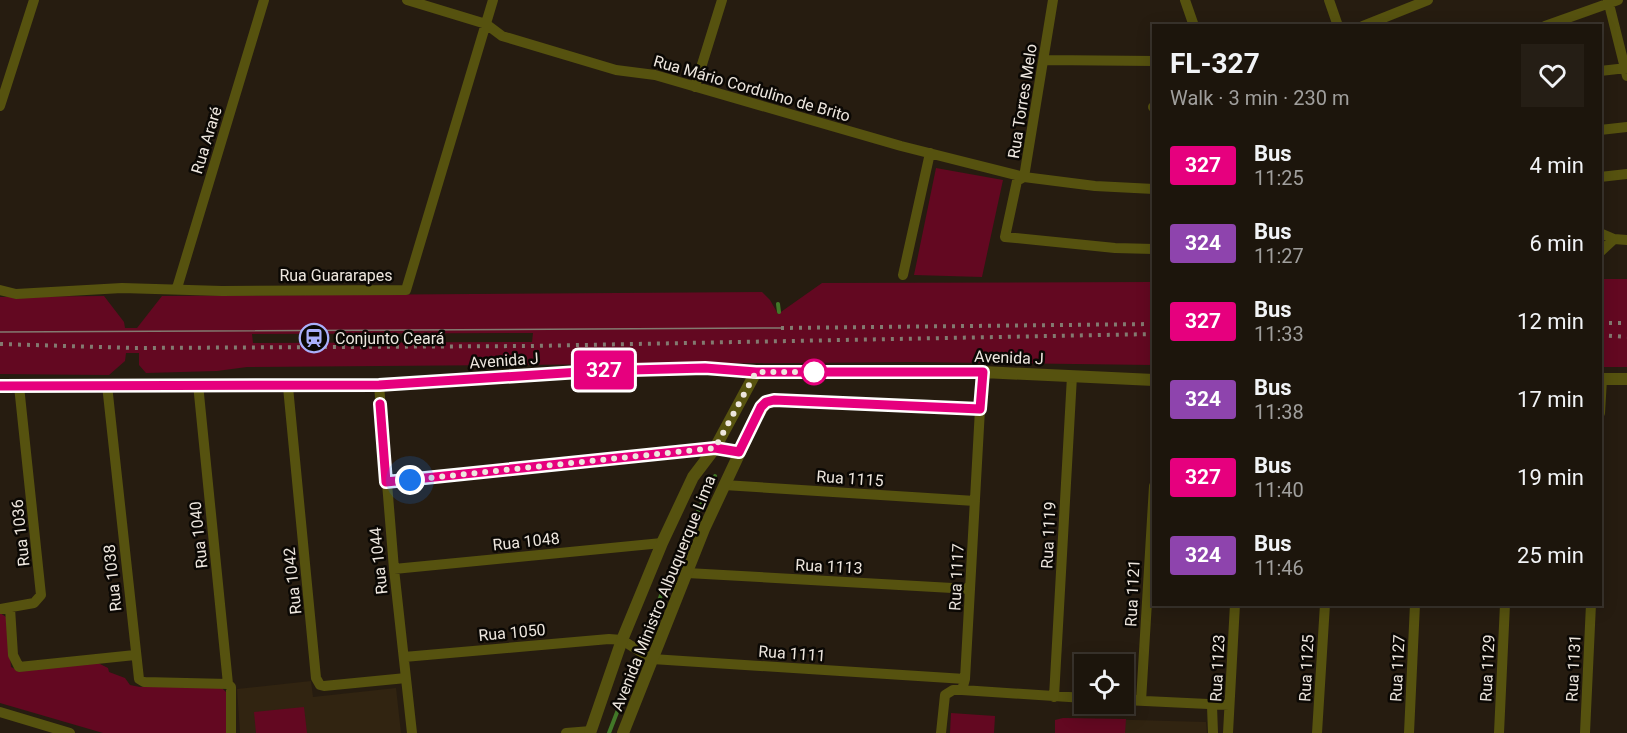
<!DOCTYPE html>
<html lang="en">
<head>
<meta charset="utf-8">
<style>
  :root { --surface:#1c150c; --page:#251e15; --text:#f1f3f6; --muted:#a09f9d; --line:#3a342d }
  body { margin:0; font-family:Roboto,sans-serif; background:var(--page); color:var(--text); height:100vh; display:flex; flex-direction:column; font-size:22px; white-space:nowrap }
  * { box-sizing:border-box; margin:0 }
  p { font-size:20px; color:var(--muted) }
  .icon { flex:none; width:33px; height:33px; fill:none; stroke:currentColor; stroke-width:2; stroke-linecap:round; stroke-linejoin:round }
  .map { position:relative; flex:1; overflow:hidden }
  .side { position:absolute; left:1152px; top:24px; width:450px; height:582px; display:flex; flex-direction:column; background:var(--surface); border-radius:0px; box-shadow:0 3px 15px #0003,0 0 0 2px var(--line) }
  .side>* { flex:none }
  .badge { padding:0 12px; border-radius:4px; font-size:21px; line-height:39px }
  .buttons { position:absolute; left:1074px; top:654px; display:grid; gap:12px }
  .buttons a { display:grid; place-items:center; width:60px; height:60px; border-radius:0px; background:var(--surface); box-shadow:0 3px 15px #0003,0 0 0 2px var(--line); font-size:30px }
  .you { position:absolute; width:30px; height:30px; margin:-15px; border:4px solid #fff; border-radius:50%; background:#1a73e8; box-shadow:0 0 0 9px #1a73e833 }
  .map>.badge { position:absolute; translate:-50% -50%; box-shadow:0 0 0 3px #fff }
  .round { display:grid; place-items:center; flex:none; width:63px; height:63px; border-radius:0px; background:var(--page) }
  .summary { display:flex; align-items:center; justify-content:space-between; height:102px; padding:0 18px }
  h1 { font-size:28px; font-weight:700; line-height:45px }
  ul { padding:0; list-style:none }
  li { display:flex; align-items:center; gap:18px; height:78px; padding:0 18px }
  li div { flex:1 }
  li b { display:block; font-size:22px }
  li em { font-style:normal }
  li .badge { min-width:66px; font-weight:700; text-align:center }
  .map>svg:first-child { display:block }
  .built { fill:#312411 }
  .green { fill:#630821; fill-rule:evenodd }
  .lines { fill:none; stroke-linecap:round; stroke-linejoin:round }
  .stream { stroke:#427828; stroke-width:4 }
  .minor { stroke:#56520f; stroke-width:10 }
  .tertiary { stroke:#56520f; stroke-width:12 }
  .tram { stroke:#837a70; stroke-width:1.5 }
  .rail { stroke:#837a70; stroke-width:4; stroke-dasharray:3 6; stroke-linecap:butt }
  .line-casing { stroke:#fff; stroke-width:14 }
  .line { stroke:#e6007e; stroke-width:9 }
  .walk { stroke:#ede6de; stroke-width:6; stroke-dasharray:0 10.8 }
  .stop-dot { fill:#fff; stroke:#e6007e; stroke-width:3 }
  .labels { text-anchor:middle; stroke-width:5; stroke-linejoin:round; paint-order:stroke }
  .street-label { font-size:16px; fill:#ede6de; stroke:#0b0804 }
  .poi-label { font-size:16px; fill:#ede6de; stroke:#0b0804; text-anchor:start }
</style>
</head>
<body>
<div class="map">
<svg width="1627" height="733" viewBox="0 0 1627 733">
  <rect width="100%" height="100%" fill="#261c10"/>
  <!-- built -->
  <path class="built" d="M311,681L313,697L396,688L401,733H240L237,689Z
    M1063,718L1206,722L1207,733H1063Z"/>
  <!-- green -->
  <path class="green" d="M936,168L1003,180L982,277L914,275Z
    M1601,279H1627V367H1601Z
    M1153,282V365L912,362L247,367L217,371L146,373L139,365V353H126L125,361L109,375L0,374V297L104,296L124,322L125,328H137L162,296L762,292L770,300L778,314L822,283ZM533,333L532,342L253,343L252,334Z
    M0,613L6,617L11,667L15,669L96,662L108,668L109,672L125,678L130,685L140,687L220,686L226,692V733H103L0,703Z
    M304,707L307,733H256L254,712Z
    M951,713L995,716L994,733H950Z
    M1063,718L1126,719L1125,733H1055V720Z"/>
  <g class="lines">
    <!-- stream -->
    <path class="stream" d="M778,304L779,312
      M646,635L674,561L715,476
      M609,733L621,702"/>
    <!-- minor -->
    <path class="minor" d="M407,0L486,24L502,36L616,70L655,75L901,146L1024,177L1095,186L1154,189
      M1053,0L1024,177L1017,181L1005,237L1115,248L1154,249
      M1185,0L1194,26
      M1329,0L1338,26
      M1608,0L1627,76
      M1363,26L1428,0
      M1545,26L1618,0
      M1044,60L1154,61
      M1600,71L1627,68
      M695,87L722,0
      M0,106L34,0
      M1153,107L1154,108
      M1600,130L1627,127
      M1600,177L1627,174
      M1600,233L1614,239L1627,240
      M1600,252L1614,239
      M903,275L930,153
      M177,288L264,0
      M0,290L16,294L122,288L222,291L406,290L493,0
      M198,384L228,684L231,687V733
      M107,385L139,679L144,682L228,684
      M379,385L394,569L412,733
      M288,387L316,678L320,685L324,686L406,678
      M1600,413L1602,379
      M386,482L715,448L739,452
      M724,485L975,501
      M394,569L662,543
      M687,573L970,589
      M10,608L13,655L19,667L135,655
      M0,609L34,603L41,595L19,386
      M404,657L609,639L622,640L652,659L965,679
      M962,690L1084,698
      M1054,697L1072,376
      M1124,700L1229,705
      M1141,701L1154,486
      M1212,706L1213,733
      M0,712L70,733
      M566,733L591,731
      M941,733L945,695L953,690H962L965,679L980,409
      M1228,733L1235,604
      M1317,733L1325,604
      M1409,733L1415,604
      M1499,733L1505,604
      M1585,733L1591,604"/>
    <!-- tertiary -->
    <path class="tertiary" d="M1600,379H1627
      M0,386L379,385L595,371L706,368L756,372H983L1154,380
      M590,733L622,640L662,543L693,477L715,448L756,372
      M623,733L704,529L756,418L766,402L774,400L980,409L983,372"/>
    <!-- tram -->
    <path class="tram" d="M0,332L781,328"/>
    <!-- rail -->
    <path class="rail" d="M1600,323H1627
      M781,328L1154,324
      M1600,335L1627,337
      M0,344L134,348L530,346L1154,334"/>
  </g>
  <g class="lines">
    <!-- line casing -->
    <g class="line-casing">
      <path id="line" d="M0,386L379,385L595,371L705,368L756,372H983L980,409L774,400L766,402L761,407L739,452L715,448L386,482L380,404"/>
    </g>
    <!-- line -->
    <use href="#line" class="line"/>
    <!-- walk -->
    <path class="walk" d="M410,480L715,448L756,372H814"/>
  </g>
  <!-- icons -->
  <defs>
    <g id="station-ring" transform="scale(1.5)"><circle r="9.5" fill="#0b0804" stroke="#aab0fb" stroke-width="1.5"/><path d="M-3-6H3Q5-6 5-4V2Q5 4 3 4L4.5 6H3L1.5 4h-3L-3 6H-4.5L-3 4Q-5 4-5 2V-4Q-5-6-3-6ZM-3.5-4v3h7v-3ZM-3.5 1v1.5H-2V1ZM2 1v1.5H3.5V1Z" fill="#aab0fb"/></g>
  </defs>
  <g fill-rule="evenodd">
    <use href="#station-ring" x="314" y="338"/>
  </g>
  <!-- markers -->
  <circle class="stop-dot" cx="814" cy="372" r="12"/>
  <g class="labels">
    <!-- street labels -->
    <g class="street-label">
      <text transform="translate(752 88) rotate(16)" y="6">Rua Mário Cordulino de Brito</text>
      <text transform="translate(1022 101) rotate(-81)" y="6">Rua Torres Melo</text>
      <text transform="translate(206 140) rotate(-73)" y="6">Rua Araré</text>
      <text x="336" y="281">Rua Guararapes</text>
      <text transform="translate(1009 357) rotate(2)" y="6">Avenida J</text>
      <text transform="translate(504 360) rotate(-4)" y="6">Avenida J</text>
      <text transform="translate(850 478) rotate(4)" y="6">Rua 1115</text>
      <text transform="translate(20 533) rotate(-96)" y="6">Rua 1036</text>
      <text transform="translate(198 535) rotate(-96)" y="6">Rua 1040</text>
      <text transform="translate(1048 535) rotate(-87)" y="6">Rua 1119</text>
      <text transform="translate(526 541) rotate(-6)" y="6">Rua 1048</text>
      <text transform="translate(378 561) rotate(-96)" y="6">Rua 1044</text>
      <text transform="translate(829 566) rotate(3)" y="6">Rua 1113</text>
      <text transform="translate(956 577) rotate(-87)" y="6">Rua 1117</text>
      <text transform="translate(112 578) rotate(-96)" y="6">Rua 1038</text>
      <text transform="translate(292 581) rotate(-96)" y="6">Rua 1042</text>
      <text transform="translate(663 593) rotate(-68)" y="6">Avenida Ministro Albuquerque Lima</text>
      <text transform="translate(1132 593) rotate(-87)" y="6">Rua 1121</text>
      <text transform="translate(512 632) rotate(-5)" y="6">Rua 1050</text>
      <text transform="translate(792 653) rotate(4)" y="6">Rua 1111</text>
      <text transform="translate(1217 668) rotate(-87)" y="6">Rua 1123</text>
      <text transform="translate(1306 668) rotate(-87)" y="6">Rua 1125</text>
      <text transform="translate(1397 668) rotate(-87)" y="6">Rua 1127</text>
      <text transform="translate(1487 668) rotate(-87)" y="6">Rua 1129</text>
      <text transform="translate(1573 668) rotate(-87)" y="6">Rua 1131</text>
    </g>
    <!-- poi labels -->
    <g class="poi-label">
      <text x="335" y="344">Conjunto Ceará</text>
    </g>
  </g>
</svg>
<div class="buttons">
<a><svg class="icon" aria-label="locate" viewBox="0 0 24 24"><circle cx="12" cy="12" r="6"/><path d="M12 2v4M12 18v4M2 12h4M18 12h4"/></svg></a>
</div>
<div class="you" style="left:410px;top:480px"></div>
<b class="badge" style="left:604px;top:370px;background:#e6007e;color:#fff">327</b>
<section class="side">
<div class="summary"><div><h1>FL-327</h1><p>Walk · 3 min · 230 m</p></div><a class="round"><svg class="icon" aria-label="heart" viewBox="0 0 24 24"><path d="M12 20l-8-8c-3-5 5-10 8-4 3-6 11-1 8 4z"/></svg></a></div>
<ul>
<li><span class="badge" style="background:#e6007e;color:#fff">327</span><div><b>Bus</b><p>11:25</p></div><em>4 min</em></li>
<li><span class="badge" style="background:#8e44ad;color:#fff">324</span><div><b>Bus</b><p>11:27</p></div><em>6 min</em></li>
<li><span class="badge" style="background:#e6007e;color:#fff">327</span><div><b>Bus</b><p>11:33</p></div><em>12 min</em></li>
<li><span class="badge" style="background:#8e44ad;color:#fff">324</span><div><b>Bus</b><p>11:38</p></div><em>17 min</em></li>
<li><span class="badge" style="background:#e6007e;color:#fff">327</span><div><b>Bus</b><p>11:40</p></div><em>19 min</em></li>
<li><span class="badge" style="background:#8e44ad;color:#fff">324</span><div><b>Bus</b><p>11:46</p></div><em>25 min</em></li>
</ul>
</section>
</div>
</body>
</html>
